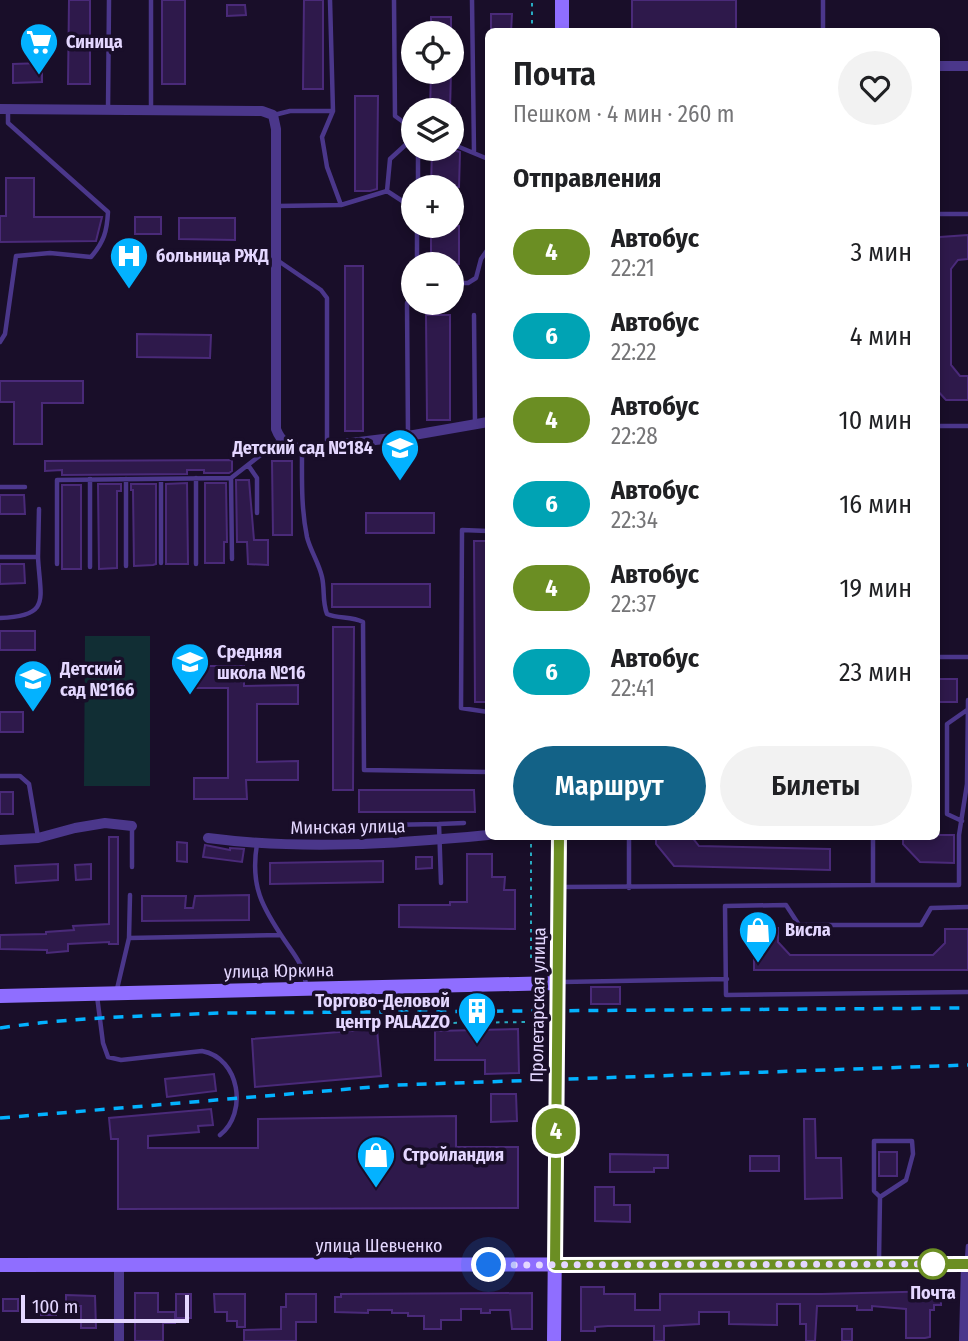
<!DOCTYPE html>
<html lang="ru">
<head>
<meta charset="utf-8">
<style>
  :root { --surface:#fff; --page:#f2f2f2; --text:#202124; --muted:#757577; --accent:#136287 }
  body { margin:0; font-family:"Fira Sans Condensed",sans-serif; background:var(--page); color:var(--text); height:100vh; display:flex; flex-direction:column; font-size:26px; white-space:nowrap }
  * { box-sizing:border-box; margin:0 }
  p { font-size:23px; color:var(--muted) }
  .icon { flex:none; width:38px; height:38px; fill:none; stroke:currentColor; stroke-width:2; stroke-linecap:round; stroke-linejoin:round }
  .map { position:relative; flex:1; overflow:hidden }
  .drawer { position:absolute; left:485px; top:28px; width:455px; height:812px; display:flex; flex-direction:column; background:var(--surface); border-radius:10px; box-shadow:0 4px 10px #0003 }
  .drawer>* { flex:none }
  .badge { padding:0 14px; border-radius:23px; font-size:24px; line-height:46px }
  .buttons { position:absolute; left:401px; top:21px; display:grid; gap:14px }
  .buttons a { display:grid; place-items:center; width:63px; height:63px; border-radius:50%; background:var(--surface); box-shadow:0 4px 10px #0003; font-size:35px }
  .scale { position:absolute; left:21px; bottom:18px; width:168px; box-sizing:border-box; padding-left:7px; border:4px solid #e4d7ff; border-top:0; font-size:19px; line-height:24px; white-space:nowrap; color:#e4d7ff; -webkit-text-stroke:5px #190e29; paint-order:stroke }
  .you { position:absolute; width:35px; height:35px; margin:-18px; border:5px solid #fff; border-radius:50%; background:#1a73e8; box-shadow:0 0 0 10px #1a73e833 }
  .map>.badge { position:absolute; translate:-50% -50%; box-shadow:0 0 0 4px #fff }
  h2 { padding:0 28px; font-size:26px; line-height:63px }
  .round { display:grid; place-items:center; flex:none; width:74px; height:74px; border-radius:37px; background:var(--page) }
  .overview { display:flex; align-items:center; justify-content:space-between; height:119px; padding:0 28px }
  h1 { font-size:33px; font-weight:600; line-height:52px }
  .button { display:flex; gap:14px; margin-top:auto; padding:14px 28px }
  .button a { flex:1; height:80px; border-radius:42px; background:var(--accent); color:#fff; font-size:28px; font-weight:600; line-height:80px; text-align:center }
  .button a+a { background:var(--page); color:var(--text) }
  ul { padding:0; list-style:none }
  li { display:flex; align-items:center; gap:21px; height:84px; padding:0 28px }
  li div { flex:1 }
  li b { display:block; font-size:26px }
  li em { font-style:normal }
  li .badge { min-width:77px; font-weight:700; text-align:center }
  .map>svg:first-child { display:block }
  .green { fill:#112e34 }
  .building { fill:#2e194b; stroke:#4a2a79; stroke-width:2 }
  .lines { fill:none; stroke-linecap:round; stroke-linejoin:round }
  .path { stroke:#28abc2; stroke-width:2; stroke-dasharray:3.5 5; stroke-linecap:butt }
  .service { stroke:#4b378b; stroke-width:4.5 }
  .minor { stroke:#4b378b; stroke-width:10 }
  .secondary { stroke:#8f6eff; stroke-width:14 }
  .rail { stroke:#03b2ff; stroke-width:3.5; stroke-dasharray:10 9; stroke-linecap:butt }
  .line-casing { stroke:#fff; stroke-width:16 }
  .line { stroke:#6b8e23; stroke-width:10 }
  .walk { stroke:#e4d7ff; stroke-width:7; stroke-dasharray:0 12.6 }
  .stop-dot { fill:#fff; stroke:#6b8e23; stroke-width:3.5 }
  .labels { text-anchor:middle; stroke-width:7; stroke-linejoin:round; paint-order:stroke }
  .poi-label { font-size:18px; font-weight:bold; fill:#e4d7ff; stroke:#190e29; text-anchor:start }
  .street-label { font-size:18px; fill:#e4d7ff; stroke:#190e29 }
  .stop-label { font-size:18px; font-weight:bold; fill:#e4d7ff; stroke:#190e29 }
</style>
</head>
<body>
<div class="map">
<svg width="968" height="1341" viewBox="0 0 968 1341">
  <rect width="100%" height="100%" fill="#190e29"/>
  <!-- green -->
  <path class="green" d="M85,636H150V786H84Z"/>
  <!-- building -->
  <path class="building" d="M69,0H90V84H68Z
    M162,0H185V84H162Z
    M304,0H323V89H303Z
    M632,0H736V32H632Z
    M227,5H245L246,15L227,16Z
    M491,14H512L511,32H491Z
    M431,17H451V33H431Z
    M42,63V82L13,83V64Z
    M431,72H451L450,110H430Z
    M355,96H378L377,189L370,191H355Z
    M432,149L453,150L460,152L459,187H431Z
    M6,178H34V217H102L96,241L0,242V216H6Z
    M135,217H161V234H135Z
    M179,218H235V240L179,239Z
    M431,226H459V264H431Z
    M968,235V259L958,260L951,269V365L960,376H968V400H946L936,389V241L940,237Z
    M345,266H363V431H345Z
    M426,315H450V420H427Z
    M137,334L211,335L210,358L137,357Z
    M0,381H83V403H42V444H14V402H0Z
    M232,460V471L229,473H204V470H187V474L62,475V470L45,471V461Z
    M272,461H292V535H273Z
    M236,480H249L254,540H268V565L248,564L247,542H237Z
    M187,483L188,564H166V484Z
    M205,483H226L227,542H224V563H205Z
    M98,484H121V491H117V568L99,569Z
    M131,484H156V564L153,565L134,566L133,490H131Z
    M62,485H81V569H62Z
    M0,495H24L25,514H0Z
    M366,513H434V533H366Z
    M474,541H488V702H475Z
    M0,564H24L25,583L0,584Z
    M332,584H430V607H332Z
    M333,627H354L353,790H333Z
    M0,631H35V650H0Z
    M192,666H244V686L298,685V704H257V762L298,761V780H246L247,799H194V778H228V688H192Z
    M936,679H957V702H936Z
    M0,712H23V732H0Z
    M359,790H474L475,812H359Z
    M0,792H13V814H0Z
    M936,835H954V863L920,862L903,844V836Z
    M656,836H691L699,846L830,849V870L674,866L656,844Z
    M109,837H118V944H109V942L68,944V951L47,953V950L0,949V935L46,934V932L74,930L73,926L109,924Z
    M177,842L187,843V862L177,861Z
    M205,845L230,850V848L244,849L242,862L203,857Z
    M467,854H492V877H505L504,890H515V929L399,927V905H450V902H467Z
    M416,857H432V868L416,869Z
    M383,861V882L270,884V863Z
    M58,864V880L16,883L15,866Z
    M91,864V879L76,880L75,865Z
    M249,895V920L142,921V896H186L185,908H193L195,896Z
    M754,928H778V942L790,955H933L945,943V929H968V970H754Z
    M591,987H620V1004H591Z
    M377,1029L381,1076L255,1087L252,1039Z
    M518,1029L519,1073L485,1074V1060H435V1031Z
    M214,1074L216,1091L167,1097L165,1079Z
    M491,1094H516L517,1121L491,1122Z
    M211,1109L213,1125L198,1126L199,1132L148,1136V1148H258V1119L456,1116V1147H518V1208L118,1209V1139H111L109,1118Z
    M804,1119H815L816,1158H841L842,1198L805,1199Z
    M879,1152H897V1176H879Z
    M610,1154L668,1155V1168H654V1172H610Z
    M750,1156H779V1171H750Z
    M595,1187H614V1205H630V1222L595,1221Z
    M581,1287H604V1294H635V1310H660V1294H822L941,1291V1305H934V1310H930V1337L925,1338H906V1309L872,1306V1310H857V1306H817L815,1341H806V1324H800V1304H777V1325L729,1324V1312H699V1324L664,1326V1341H654V1326H608L595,1327V1331H581Z
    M135,1293H158V1312H175V1323H163V1341H135Z
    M532,1293V1329H512L510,1310H490V1313H481V1309H461V1320H441V1329H424V1316H408V1313H392V1310H368V1313L335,1312V1297H341V1294Z
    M176,1294H191V1318H176Z
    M214,1294H245V1327H237V1321H227V1312H215Z
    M286,1294H316V1322H296V1341H244V1330L281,1329V1307H286Z
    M66,1295L95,1296L96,1328H81V1306H66Z
    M3,1299H18V1311H3Z
    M41,1303H56V1315H41Z
    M842,1329H852V1341H842Z"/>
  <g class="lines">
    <!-- path -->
    <path class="path" d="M532,32V0
      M531,958V836
      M445,1023L528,1022"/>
    <!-- service -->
    <path class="service" d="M394,0L395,116L413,129
      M472,0L474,152
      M823,0V32
      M108,111L109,0
      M151,111V0
      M333,111L322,137L327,167L341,205
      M274,115L290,111H333L330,0
      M452,144L488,159
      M418,187V149
      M387,191L413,208
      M277,206L341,205L387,191L390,159L413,138
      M936,214H968
      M277,260L321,290L327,298V446
      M417,264V226
      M452,283H468L476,278L481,259L488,249
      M407,303L408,435
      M474,315L475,423
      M0,342L5,334L16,256L50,253L91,257C104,242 107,231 108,212L8,123V110
      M936,426H968
      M302,450C302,479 301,508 307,537C310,550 319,563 322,577C325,590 322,601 327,614C339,619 351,616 363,622L364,770L488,772V712L461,708L462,530L488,531V493
      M248,465L257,478V513
      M231,478L232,559
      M90,479V567
      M161,479V563
      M0,487H25
      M0,557H38C40,599 52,616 0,618
      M38,557L39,509
      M57,564V480L231,478L280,440
      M196,564V478
      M126,566V479
      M936,657H968
      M0,776H20L29,784L38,837
      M962,821L947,814V724L967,710
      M439,824L464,823
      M384,825L439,824L441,883
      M132,826V867
      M488,835V772
      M873,836V885H959V835L967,784L968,700
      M257,844C250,886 262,907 285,941C296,957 304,966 306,985
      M560,887L873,885
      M629,888V836
      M968,907L931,908L921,925H799L786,905L725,906L726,995L968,992
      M129,938L281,935
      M562,982L727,979
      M117,989L129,938L130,895
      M97,996L103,1043L108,1057L121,1060L202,1051C240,1058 248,1113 220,1135
      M879,1260L880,1197L906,1180L913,1154L912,1141H874V1191L880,1197
      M967,1260L968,1246"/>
    <!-- minor -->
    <path class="minor" d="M936,66H968
      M0,109L262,111L273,115L276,129V429C281,442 288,446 302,449L408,436L488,422
      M208,838C300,850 395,844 488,835
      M0,840L38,838L75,828L105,823L132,826
      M119,1341V1266
      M964,1341L966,1264"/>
    <!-- secondary -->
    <path class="secondary" d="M562,0V32
      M0,996L558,983
      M0,1265L968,1264
      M554,1341L559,836"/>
    <!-- rail -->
    <path class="rail" d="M0,1028C73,1017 147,1016 221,1013L968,1008
      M0,1118L397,1085L968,1065"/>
  </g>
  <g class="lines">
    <!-- line casing -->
    <g class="line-casing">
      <path id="line" d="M559,836L555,1265L968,1264"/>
    </g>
    <!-- line -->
    <use href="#line" class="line"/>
    <!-- walk -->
    <path class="walk" d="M489,1265L933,1264"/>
  </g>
  <!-- icons -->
  <defs>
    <g id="supermarket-pin" transform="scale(2.0125)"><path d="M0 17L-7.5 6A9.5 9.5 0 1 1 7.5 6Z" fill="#03b2ff" stroke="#190e29"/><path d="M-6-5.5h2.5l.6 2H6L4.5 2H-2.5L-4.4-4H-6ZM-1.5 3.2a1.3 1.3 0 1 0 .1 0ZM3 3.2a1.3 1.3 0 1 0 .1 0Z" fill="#fff"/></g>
    <g id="hospital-pin" transform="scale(2.0125)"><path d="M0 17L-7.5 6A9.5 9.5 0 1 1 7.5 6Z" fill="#03b2ff" stroke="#190e29"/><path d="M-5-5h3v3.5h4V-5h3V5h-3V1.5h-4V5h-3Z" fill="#fff"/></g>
    <g id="school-pin" transform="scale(2.0125)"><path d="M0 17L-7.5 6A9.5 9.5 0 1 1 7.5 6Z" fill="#03b2ff" stroke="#190e29"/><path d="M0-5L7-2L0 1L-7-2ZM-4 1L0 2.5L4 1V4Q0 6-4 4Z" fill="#fff"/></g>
    <g id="shop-pin" transform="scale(2.0125)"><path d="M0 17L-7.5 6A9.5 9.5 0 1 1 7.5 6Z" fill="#03b2ff" stroke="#190e29"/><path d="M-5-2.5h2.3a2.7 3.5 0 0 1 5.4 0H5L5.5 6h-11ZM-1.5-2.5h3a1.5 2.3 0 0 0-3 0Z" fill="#fff"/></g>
    <g id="building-pin" transform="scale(2.0125)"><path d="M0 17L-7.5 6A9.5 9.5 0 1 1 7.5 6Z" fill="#03b2ff" stroke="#190e29"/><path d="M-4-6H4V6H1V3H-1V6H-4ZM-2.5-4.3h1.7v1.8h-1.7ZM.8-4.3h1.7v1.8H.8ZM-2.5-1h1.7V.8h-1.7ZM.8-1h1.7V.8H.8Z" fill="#fff"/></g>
  </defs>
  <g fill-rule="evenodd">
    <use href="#supermarket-pin" x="39" y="42"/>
    <use href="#hospital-pin" x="129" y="256"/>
    <use href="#school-pin" x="400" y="448"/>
    <use href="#school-pin" x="190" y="662"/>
    <use href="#school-pin" x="33" y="679"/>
    <use href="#shop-pin" x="758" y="930"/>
    <use href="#building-pin" x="477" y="1011"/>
    <use href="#shop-pin" x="376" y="1155"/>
  </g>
  <!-- markers -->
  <circle class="stop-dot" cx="933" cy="1264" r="14"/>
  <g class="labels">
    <!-- poi labels -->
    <g class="poi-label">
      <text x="66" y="48">Синица</text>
      <text x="156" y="262">больница РЖД</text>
      <text x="373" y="454" text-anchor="end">Детский сад №184</text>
      <text x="217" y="658">Средняя<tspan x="217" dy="21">школа №16</tspan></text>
      <text x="60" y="675">Детский<tspan x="60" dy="21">сад №166</tspan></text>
      <text x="785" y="936">Висла</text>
      <text x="450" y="1007" text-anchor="end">Торгово-Деловой<tspan x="450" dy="21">центр PALAZZO</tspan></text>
      <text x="403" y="1161">Стройландия</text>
    </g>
    <!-- street labels -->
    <g class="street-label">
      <text transform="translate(348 827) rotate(-1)" y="6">Минская улица</text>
      <text transform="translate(279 971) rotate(-1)" y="6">улица Юркина</text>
      <text transform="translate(538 1005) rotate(-89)" y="6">Пролетарская улица</text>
      <text x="379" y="1252">улица Шевченко</text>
    </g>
    <!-- stop labels -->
    <g class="stop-label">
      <text x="933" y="1299">Почта</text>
    </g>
  </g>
</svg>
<div class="buttons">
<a><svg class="icon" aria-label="locate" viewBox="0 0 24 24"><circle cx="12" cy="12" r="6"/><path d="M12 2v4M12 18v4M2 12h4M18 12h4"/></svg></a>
<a><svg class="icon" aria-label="layers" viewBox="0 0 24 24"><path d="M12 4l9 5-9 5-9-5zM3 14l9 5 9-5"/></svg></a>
<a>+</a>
<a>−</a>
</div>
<div class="scale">100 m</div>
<div class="you" style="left:489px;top:1265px"></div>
<b class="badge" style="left:556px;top:1131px;background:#6b8e23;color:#fff">4</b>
<section class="drawer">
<div class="overview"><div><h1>Почта</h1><p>Пешком · 4 мин · 260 m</p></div><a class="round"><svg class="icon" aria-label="heart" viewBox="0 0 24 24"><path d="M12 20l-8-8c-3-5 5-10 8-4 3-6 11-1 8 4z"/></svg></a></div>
<h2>Отправления</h2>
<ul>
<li><span class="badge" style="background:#6b8e23;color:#fff">4</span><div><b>Автобус</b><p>22:21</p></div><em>3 мин</em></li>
<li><span class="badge" style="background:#00a3b4;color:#fff">6</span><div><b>Автобус</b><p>22:22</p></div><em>4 мин</em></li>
<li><span class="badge" style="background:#6b8e23;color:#fff">4</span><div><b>Автобус</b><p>22:28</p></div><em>10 мин</em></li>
<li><span class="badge" style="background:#00a3b4;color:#fff">6</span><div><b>Автобус</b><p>22:34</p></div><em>16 мин</em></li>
<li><span class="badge" style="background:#6b8e23;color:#fff">4</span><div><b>Автобус</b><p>22:37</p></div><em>19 мин</em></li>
<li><span class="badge" style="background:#00a3b4;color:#fff">6</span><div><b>Автобус</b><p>22:41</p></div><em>23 мин</em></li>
</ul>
<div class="button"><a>Маршрут</a><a>Билеты</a></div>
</section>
</div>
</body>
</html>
